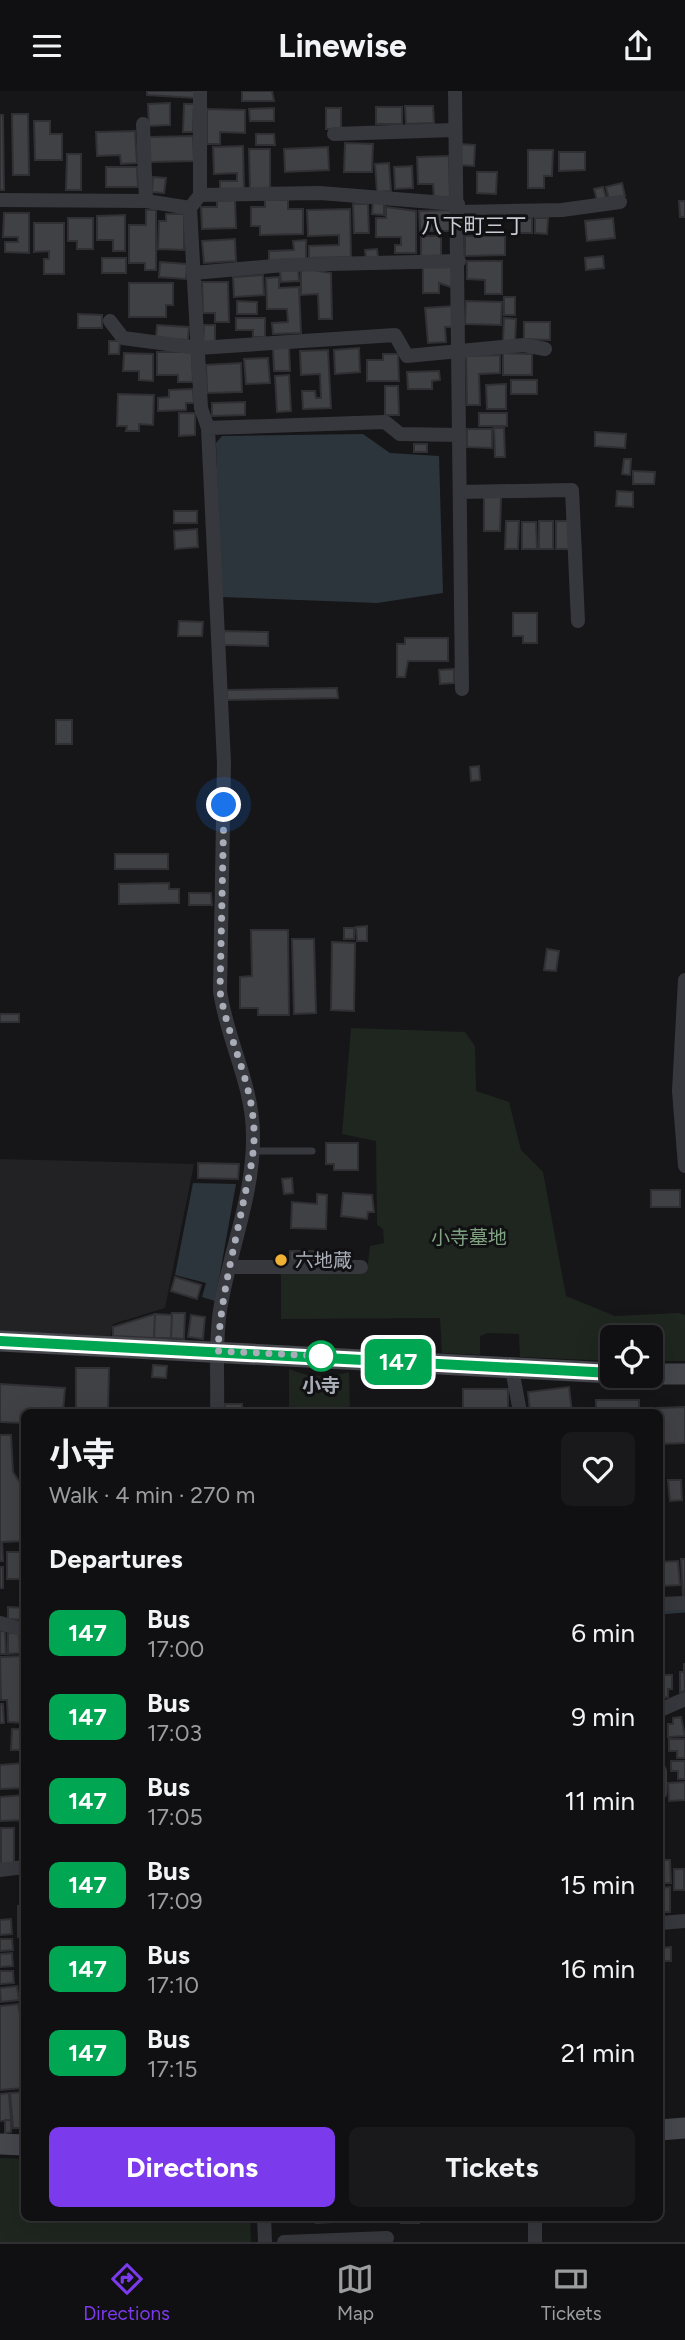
<!DOCTYPE html>
<html lang="en">
<head>
<meta charset="utf-8">
<style>
  :root { --surface:#101012; --page:#19191b; --text:#f1f3f6; --muted:#9c9d9f; --line:#303032; --accent:#7c3aed }
  body { margin:0; font-family:Figtree,"Noto Sans JP",sans-serif; background:var(--page); color:var(--text); height:100vh; display:flex; flex-direction:column; font-size:26px; white-space:nowrap }
  * { box-sizing:border-box; margin:0 }
  p { font-size:23px; color:var(--muted) }
  .icon { flex:none; width:38px; height:38px; fill:none; stroke:currentColor; stroke-width:2; stroke-linecap:round; stroke-linejoin:round }
  .map { position:relative; flex:1; overflow:hidden }
  .drawer { position:absolute; left:21px; top:1318px; width:642px; height:812px; display:flex; flex-direction:column; background:var(--surface); border-radius:10px; box-shadow:0 7px 28px #0002,0 0 0 2px var(--line) }
  .drawer>* { flex:none }
  .badge { padding:0 14px; border-radius:10px; font-size:24px; line-height:46px }
  .controls { position:absolute; left:600px; top:1234px; display:grid; gap:14px }
  .controls a { display:grid; place-items:center; width:63px; height:63px; border-radius:10px; background:var(--surface); box-shadow:0 7px 28px #0002,0 0 0 2px var(--line); font-size:35px }
  .you { position:absolute; width:35px; height:35px; margin:-18px; border:5px solid #fff; border-radius:50%; background:#1a73e8; box-shadow:0 0 0 10px #1a73e833 }
  .map>.badge { position:absolute; translate:-50% -50%; box-shadow:0 0 0 4px #fff }
  h2 { padding:0 28px; font-size:26px; line-height:63px }
  .round { display:grid; place-items:center; flex:none; width:74px; height:74px; border-radius:10px; background:var(--page) }
  .headline { display:flex; align-items:center; justify-content:space-between; height:119px; padding:0 28px }
  h1 { font-size:33px; font-weight:700; line-height:52px }
  .action { display:flex; gap:14px; margin-top:auto; padding:14px 28px }
  .action a { flex:1; height:80px; border-radius:10px; background:var(--accent); color:#fff; font-size:28px; font-weight:700; line-height:80px; text-align:center }
  .action a+a { background:var(--page); color:var(--text) }
  ul { padding:0; list-style:none }
  li { display:flex; align-items:center; gap:21px; height:84px; padding:0 28px }
  li div { flex:1 }
  li b { display:block; font-size:26px }
  li em { font-style:normal }
  li .badge { min-width:77px; font-weight:700; text-align:center }
  header { display:flex; justify-content:space-between; align-items:center; height:91px; padding:0 28px; background:var(--surface); font-size:32px; font-weight:700 }
  .dock { display:flex; justify-content:space-around; align-items:center; height:98px; border-top:2px solid var(--line); background:var(--surface); font-size:19px; color:var(--muted) }
  .dock a { display:grid; justify-items:center; gap:4px }
  .dock .selected { color:var(--accent) }
  .map>svg:first-child { display:block }
  .built { fill:#222225 }
  .green { fill:#1e261f }
  .water { fill:#2c353c }
  .lines { fill:none; stroke-linecap:round; stroke-linejoin:round }
  .stream { stroke:#2c353c; stroke-width:5 }
  .building { fill:#404145; stroke:#303034; stroke-width:2 }
  .lane { stroke:#37383d; stroke-width:7 }
  .street { stroke:#37383d; stroke-width:14 }
  .secondary { stroke:#45474d; stroke-width:21 }
  .line-casing { stroke:#fff; stroke-width:16 }
  .line { stroke:#00a651; stroke-width:10 }
  .walk { stroke:#a8adb8; stroke-width:7; stroke-dasharray:0 12.6 }
  .poi-dot { fill:#f2b134; stroke:#111113; stroke-width:2.5 }
  .stop-dot { fill:#fff; stroke:#00a651; stroke-width:3.5 }
  .labels { text-anchor:middle; stroke-width:6; stroke-linejoin:round; paint-order:stroke }
  .park-label { font-size:19px; fill:#7fa381; stroke:#111113 }
  .poi-label { font-size:19px; fill:#a8adb8; stroke:#111113; text-anchor:start }
  .stop-label { font-size:19px; font-weight:bold; fill:#a8adb8; stroke:#111113 }
  .neighbourhood-label { font-size:21px; fill:#c9ccd4; stroke:#111113 }
</style>
</head>
<body>
<header><svg class="icon" aria-label="menu" viewBox="0 0 24 24"><path d="M4 6h16M4 12h16M4 18h16"/></svg>Linewise<svg class="icon" aria-label="share" viewBox="0 0 24 24"><path d="M12 15V3M7 8l5-5 5 5M5 13v7h14v-7"/></svg></header>
<div class="map">
<svg width="685" height="2151" viewBox="0 0 685 2151">
  <rect width="100%" height="100%" fill="#161618"/>
  <!-- built -->
  <path class="built" d="M0,1068L194,1073L165,1217L113,1233L110,1245L0,1241Z"/>
  <!-- green -->
  <path class="green" d="M351,937L465,941L475,955L476,1000L509,1011L521,1059L543,1081L566,1205L615,1225L679,1222L685,1224V1270H651V1246H612V1270L520,1266L519,1243L488,1242L480,1245V1264L442,1262L440,1227L281,1228V1181L367,1180L370,1155L384,1152L383,1138L377,1134L376,1050L342,1043Z
    M289,1278C307,1286 330,1287 349,1281L350,1321H289Z
    M0,2067L24,2068V2126H250L251,2151H0Z"/>
  <!-- water -->
  <path class="water" d="M363,343L390,362L439,365L443,502L377,512L221,506L216,352L222,345Z
    M193,1092L236,1093L215,1210L202,1206L206,1192L175,1184Z"/>
  <g class="lines">
    <!-- stream -->
    <path class="stream" d="M660,1521L685,1519"/>
  </g>
  <!-- building -->
  <path class="building" d="M147,0H195V7L147,4Z
    M242,0H272L274,10H242Z
    M170,12V34L149,35L148,13Z
    M184,13H194L193,41H183Z
    M405,15H433L434,32L406,33Z
    M376,16H402V33H376Z
    M274,17V30H250L249,18Z
    M326,17H341V38H326Z
    M207,18L245,19V42L220,41V53H207Z
    M12,23H28L29,84H13Z
    M0,24H3L4,99H0Z
    M34,30H50V43H62V69H35Z
    M135,40L137,72L121,73L120,64L97,65L96,41Z
    M256,43H274L275,54H256Z
    M193,45L194,70L150,71L149,46Z
    M345,52L373,53L372,81H344Z
    M460,53L475,54L474,75L459,74Z
    M243,55L244,99H220V90H237V82L214,83L213,56Z
    M328,56L329,79L285,81L284,58Z
    M249,58H270V97L250,98Z
    M528,59H553L552,85H544V97H528Z
    M559,61H585V79L559,80Z
    M67,63H81V99H66Z
    M449,65L450,106H434L433,93H418L417,66Z
    M389,72L391,100L377,101L375,73Z
    M412,75L413,97L395,98L394,76Z
    M106,76H137L138,96H106Z
    M477,81H497L496,103L477,102Z
    M153,86L166,87L164,102L152,101Z
    M622,92L625,105L609,109L606,96Z
    M603,96L606,107L597,109L594,98Z
    M235,109L236,137L202,138L201,116H217V110Z
    M265,109H288V118H303V143L260,144V135H251V116H265Z
    M373,110L384,111V124L372,123Z
    M679,110H685V126H680Z
    M353,113H368L369,142H354Z
    M386,116L416,120V162H395V154H401V146H376V127H386Z
    M350,118L351,166L309,167V155L339,154V144L308,145L307,119Z
    M146,119H156V179H145V172H129V134H146Z
    M454,119V140H420L419,120Z
    M4,122H29V162L5,161V151H18V146H3Z
    M166,123H184V159L158,158L159,130H166Z
    M125,124V160H113V149H97V125Z
    M68,127H93V158H77V150H68Z
    M519,127H532V142H519Z
    M535,127H548L547,143L535,142Z
    M613,127L615,147L587,150L585,130Z
    M34,132H64V183H44V168H49V160L34,161Z
    M421,145H441V165H421Z
    M465,145H505V164L465,165Z
    M235,148L236,170L204,172L202,150Z
    M306,149V170L269,171V160L294,159L293,150Z
    M377,158L378,166L366,167L365,159Z
    M603,165L604,177L586,179L585,167Z
    M102,167H126V182H102Z
    M467,170H502V203H485V189L467,188Z
    M160,171L187,173L186,188L159,186Z
    M423,175H454V197L439,192V202H423Z
    M301,177L331,182L332,228H319L318,203L301,204Z
    M298,178L299,190L281,191L280,180Z
    M263,184L264,204L234,206L233,186Z
    M279,186V197L299,196L301,242L273,243L272,232L288,231L287,218H267L266,187Z
    M202,191H228L229,231H215V222H203Z
    M129,192H173V214H166V226H129Z
    M504,206H515V224H504Z
    M237,210L257,211V223H237Z
    M466,210L502,211L501,234L465,233Z
    M453,215L454,236H445L446,251L428,252L425,217Z
    M78,223L102,224V237H78Z
    M236,227H265V246H253V239H236Z
    M504,227L516,228L515,252L503,251Z
    M524,231H550V249L524,248Z
    M157,234L189,236L188,249L156,247Z
    M204,234H215V252H203Z
    M109,250H120L119,263H109Z
    M273,257H289L290,280H274Z
    M359,257L360,281L335,283L334,259Z
    M328,259L331,317L303,318L302,300H315L316,307H321L320,283L301,284L300,260Z
    M157,261H192L193,291H178V284H157Z
    M124,262L153,263V290L139,289V280H123Z
    M503,262L532,263V284H503Z
    M383,263H398L399,290H367V269H383Z
    M500,264V282L479,283L480,314H467L466,265Z
    M268,267L270,292L246,293L244,268Z
    M241,272L242,301L207,302L206,274Z
    M439,280L440,289L432,290V298H408L407,281Z
    M289,284L291,320L277,321L275,285Z
    M511,289H537V303H511Z
    M506,293V318H487L486,294Z
    M385,295H398L399,324H385Z
    M193,298L194,312H186V319L158,320V307L169,306V299Z
    M118,303L154,304L153,334L139,333V340H126L127,335H117Z
    M245,311V324L212,325V312Z
    M179,322H195V344L179,345Z
    M479,322H507V335H479Z
    M494,337H504L505,366H495Z
    M467,338H492V357L467,356Z
    M595,341L626,343L625,357L595,355Z
    M414,353H427V361H414Z
    M624,368H631L630,384L622,383Z
    M633,380L655,381L654,393H633Z
    M617,400L633,401V416L616,415Z
    M484,406H501L500,440H484Z
    M174,420H197V432H174Z
    M506,430H519L518,458H505Z
    M539,430H553V458H539Z
    M556,430H570V458H556Z
    M522,431H536L537,458H522Z
    M197,438L198,456L175,458L174,440Z
    M513,522H537V552H523V545H513Z
    M179,530L203,531L202,545H178Z
    M224,540L268,541V555L224,554Z
    M405,547H448V570H408L405,586H397V553H405Z
    M454,578V592L440,593L439,579Z
    M337,597L338,607L227,609V599Z
    M56,629H72V653H56Z
    M479,675L480,689L471,690L470,676Z
    M115,763H168V778H115Z
    M169,792V798H179V812L119,813V793Z
    M189,802H211L212,814H189Z
    M367,835V850H357L356,836Z
    M344,837H354V848H344Z
    M251,839H288L289,924H258V917H240V886L252,885Z
    M292,848H314L316,922L294,923Z
    M332,851L355,852L354,920L331,919Z
    M547,858L559,860L556,880L544,879Z
    M0,923H19V931H0Z
    M326,1052H358V1079H334V1073H326Z
    M198,1072L239,1073L238,1088L198,1087Z
    M292,1087L293,1102L284,1103L282,1088Z
    M651,1099H680V1116H651Z
    M343,1102L372,1104L374,1121H368L367,1128L341,1125Z
    M317,1103L327,1104L326,1138L291,1137L292,1111L317,1113Z
    M290,1160H324V1173L290,1172Z
    M175,1186L201,1194L197,1208L171,1200Z
    M172,1222H185L184,1248L171,1247Z
    M155,1223L154,1247L113,1245V1236Z
    M155,1223L172,1224L171,1247H154Z
    M191,1224L205,1226L203,1248L188,1246Z
    M153,1274L167,1275L166,1287L152,1286Z
    M76,1277H109L108,1321H76Z
    M0,1293L65,1297L63,1321H24V1332L0,1331Z
    M569,1296L572,1321H530L528,1301Z
    M463,1298H508V1321H463Z
    M596,1309H639V1321H596Z
    M225,1313H242V1321H225Z
    M685,1316V1352L660,1353L657,1317Z
    M0,1344H11L13,1381L24,1398V1450L2,1451L3,1470H0Z
    M668,1389H681L682,1409L670,1410Z
    M7,1461H24V1488H7Z
    M681,1468H685V1505H683Z
    M678,1470L680,1494L660,1495V1471Z
    M0,1476H3V1497H0Z
    M8,1516L24,1517L23,1529L8,1528Z
    M0,1540H5L6,1563H0Z
    M8,1542H19L20,1562L8,1563Z
    M24,1565V1632L8,1631L7,1609H1L0,1566Z
    M684,1572L685,1600L680,1601V1581H684Z
    M660,1584H672V1598H668V1606L660,1607Z
    M0,1613H3L4,1632H0Z
    M681,1626L685,1645L668,1646V1633H673V1627Z
    M12,1638H24V1659H11Z
    M669,1648H685V1667H677V1660H669Z
    M671,1670H685V1688H678V1680H671Z
    M24,1672V1697L0,1698V1674Z
    M685,1691V1709L669,1710L668,1692Z
    M24,1704V1729L0,1730V1706Z
    M1,1737H14V1773H1Z
    M21,1744H24V1766H22Z
    M660,1769H670L671,1792H660Z
    M674,1778H684V1799H674Z
    M670,1796V1821H660V1797Z
    M18,1815H24V1846H18Z
    M11,1828L12,1843L0,1844V1829Z
    M0,1848H12L13,1859L0,1860Z
    M671,1856V1870H660V1857Z
    M12,1862L13,1875L0,1876V1863Z
    M0,1880H13L14,1892L0,1893Z
    M17,1895L19,1909L1,1911L0,1897Z
    M18,1913L24,1944V1997L0,1999V1915Z
    M24,2001V2037H13L10,2002Z
    M9,2002L11,2029L0,2030V2003Z
    M5,2029H11V2041L5,2042Z
    M296,2126H311V2130H296Z
    M316,2126H333V2131L316,2132Z
    M401,2126H419V2132H401Z"/>
  <g class="lines">
    <!-- lane -->
    <path class="lane" d="M253,1060H312"/>
    <!-- street -->
    <path class="street" d="M200,0V104L190,117L201,317L208,337L224,672L220,900C227,950 253,993 253,1045C254,1103 229,1162 220,1219C215,1252 218,1288 217,1321
      M143,33L146,110
      M334,43L454,39
      M200,104L320,102L458,113
      M0,109L146,110L190,117
      M458,121L562,119L620,111
      M193,182L285,174L459,170
      M110,230L123,247L198,257L395,244L407,265L524,254L545,258
      M208,337L385,331L400,343L459,344L455,0
      M459,344L462,598
      M460,401L572,399L578,530
      M685,889L679,1000L685,1075
      M229,1176H361
      M512,1278L520,1321
      M660,1513L685,1512
      M0,1532L24,1539
      M660,1619L685,1608
      M660,1680V1702
      M0,1779L24,1776
      M660,1832L685,1830
      M264,2126L265,2151
      M284,2151L387,2147
      M535,2151V2126"/>
    <!-- secondary -->
    <path class="secondary" d="M0,1250L612,1282
      M651,1283H685
      M660,2039L685,2037
      M0,2053L24,2054"/>
  </g>
  <g class="lines">
    <!-- line casing -->
    <g class="line-casing">
      <path id="line" d="M0,1250L612,1282"/>
    </g>
    <!-- line -->
    <use href="#line" class="line"/>
    <!-- walk -->
    <path class="walk" d="M224,714L220,900C228,951 256,996 254,1050C253,1073 246,1096 242,1118C232,1166 220,1212 218,1260L321,1265"/>
  </g>
  <!-- markers -->
  <circle class="poi-dot" cx="281" cy="1169" r="7"/>
  <circle class="stop-dot" cx="321" cy="1265" r="14"/>
  <g class="labels">
    <!-- park labels -->
    <g class="park-label">
      <text x="469" y="1153">小寺墓地</text>
    </g>
    <!-- poi labels -->
    <g class="poi-label">
      <text x="295" y="1176">六地蔵</text>
    </g>
    <!-- stop labels -->
    <g class="stop-label">
      <text x="321" y="1301">小寺</text>
    </g>
    <!-- neighbourhood labels -->
    <g class="neighbourhood-label">
      <text x="474" y="142">八下町三丁</text>
    </g>
  </g>
</svg>
<div class="controls">
<a><svg class="icon" aria-label="locate" viewBox="0 0 24 24"><circle cx="12" cy="12" r="6"/><path d="M12 2v4M12 18v4M2 12h4M18 12h4"/></svg></a>
</div>
<div class="you" style="left:224px;top:714px"></div>
<b class="badge" style="left:398px;top:1271px;background:#00a651;color:#fff">147</b>
<section class="drawer">
<div class="headline"><div><h1>小寺</h1><p>Walk · 4 min · 270 m</p></div><a class="round"><svg class="icon" aria-label="heart" viewBox="0 0 24 24"><path d="M12 20l-8-8c-3-5 5-10 8-4 3-6 11-1 8 4z"/></svg></a></div>
<h2>Departures</h2>
<ul>
<li><span class="badge" style="background:#00a651;color:#fff">147</span><div><b>Bus</b><p>17:00</p></div><em>6 min</em></li>
<li><span class="badge" style="background:#00a651;color:#fff">147</span><div><b>Bus</b><p>17:03</p></div><em>9 min</em></li>
<li><span class="badge" style="background:#00a651;color:#fff">147</span><div><b>Bus</b><p>17:05</p></div><em>11 min</em></li>
<li><span class="badge" style="background:#00a651;color:#fff">147</span><div><b>Bus</b><p>17:09</p></div><em>15 min</em></li>
<li><span class="badge" style="background:#00a651;color:#fff">147</span><div><b>Bus</b><p>17:10</p></div><em>16 min</em></li>
<li><span class="badge" style="background:#00a651;color:#fff">147</span><div><b>Bus</b><p>17:15</p></div><em>21 min</em></li>
</ul>
<div class="action"><a>Directions</a><a>Tickets</a></div>
</section>
</div>
<nav class="dock">
<a class="selected"><svg class="icon" aria-label="directions" viewBox="0 0 24 24"><path d="M12 3l9 9-9 9-9-9zM9 14v-3h6M13 9l2 2-2 2"/></svg>Directions</a>
<a><svg class="icon" aria-label="map" viewBox="0 0 24 24"><path d="M3 6l6-2 6 2 6-2v14l-6 2-6-2-6 2zM9 4v14M15 6v14"/></svg>Map</a>
<a><svg class="icon" aria-label="tickets" viewBox="0 0 24 24"><path d="M3 7h18v10H3zM15 7v10"/></svg>Tickets</a>
</nav>
</body>
</html>
